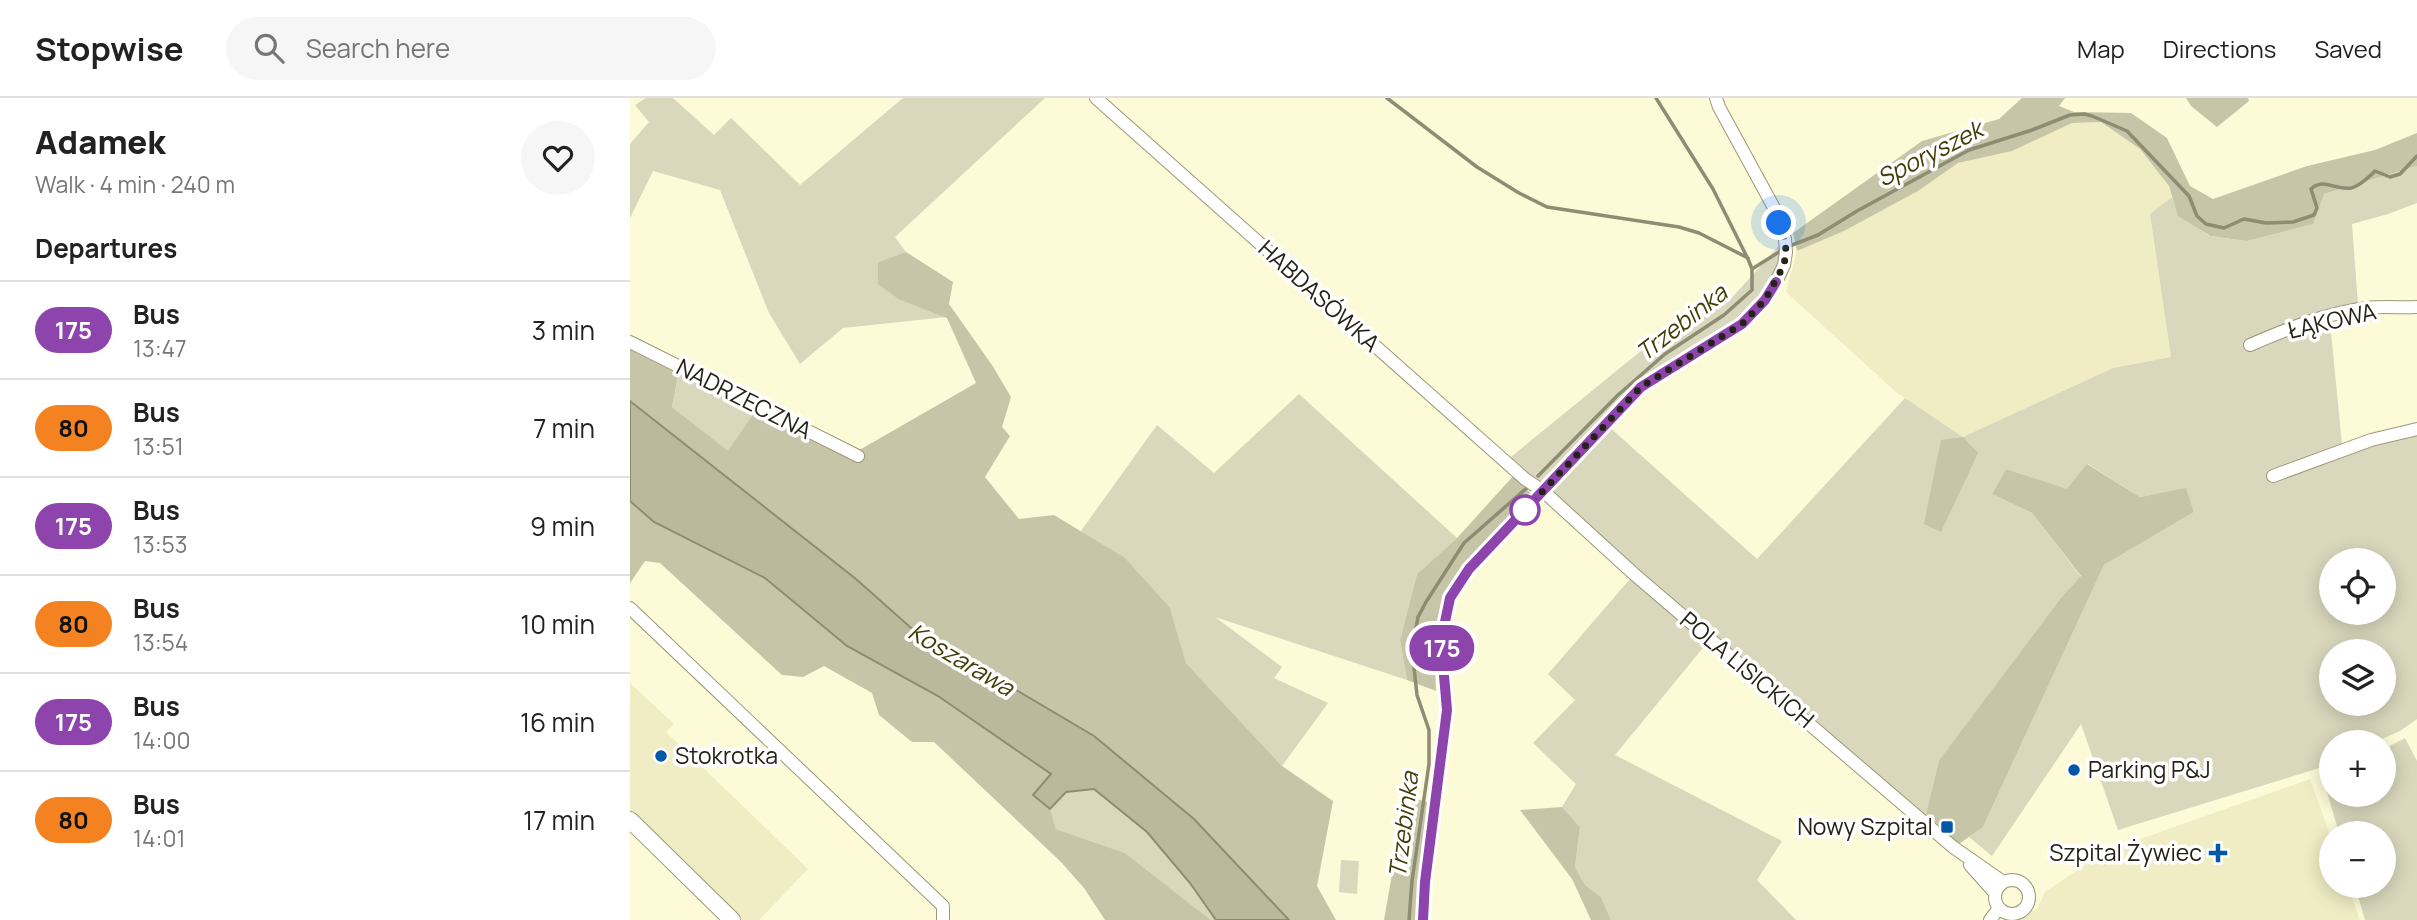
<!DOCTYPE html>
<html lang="en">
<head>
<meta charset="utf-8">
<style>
  :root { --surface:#fff; --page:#f6f6f6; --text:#222; --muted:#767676; --line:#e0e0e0 }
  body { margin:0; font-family:Manrope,sans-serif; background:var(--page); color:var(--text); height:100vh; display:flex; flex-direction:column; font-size:26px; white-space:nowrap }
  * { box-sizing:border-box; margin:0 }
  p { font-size:23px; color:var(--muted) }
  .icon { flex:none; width:38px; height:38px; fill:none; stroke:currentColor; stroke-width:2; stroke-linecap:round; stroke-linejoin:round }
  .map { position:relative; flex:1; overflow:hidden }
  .panel { display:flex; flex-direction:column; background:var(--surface); width:630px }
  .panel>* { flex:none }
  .badge { padding:0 14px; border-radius:23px; font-size:24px; line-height:46px }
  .fabs { position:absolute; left:1689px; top:450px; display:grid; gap:14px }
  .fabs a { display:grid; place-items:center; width:77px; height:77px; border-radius:50%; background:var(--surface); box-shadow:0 4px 18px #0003; font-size:35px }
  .you { position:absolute; width:35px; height:35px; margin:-18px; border:5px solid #fff; border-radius:50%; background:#1a73e8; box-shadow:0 0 0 10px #1a73e833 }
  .map>.badge { position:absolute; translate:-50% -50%; box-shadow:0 0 0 4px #fff }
  h2 { padding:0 35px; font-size:26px; line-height:63px }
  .round { display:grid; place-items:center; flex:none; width:74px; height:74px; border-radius:37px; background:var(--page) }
  .headline { display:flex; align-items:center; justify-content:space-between; height:119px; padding:0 35px }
  h1 { font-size:33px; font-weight:800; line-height:52px }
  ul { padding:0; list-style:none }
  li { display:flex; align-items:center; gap:21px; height:98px; padding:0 35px; border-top:2px solid var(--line) }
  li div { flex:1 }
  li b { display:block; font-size:26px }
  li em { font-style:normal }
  li .badge { min-width:77px; font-weight:700; text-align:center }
  header { display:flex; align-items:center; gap:42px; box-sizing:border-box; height:98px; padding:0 35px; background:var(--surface); border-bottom:2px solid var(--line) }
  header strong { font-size:33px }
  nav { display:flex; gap:38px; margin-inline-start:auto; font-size:24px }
  .search { width:490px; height:63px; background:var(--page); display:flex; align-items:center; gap:18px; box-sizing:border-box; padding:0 24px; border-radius:38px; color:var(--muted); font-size:26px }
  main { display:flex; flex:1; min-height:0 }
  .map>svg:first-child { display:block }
  .built { fill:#f0edc4 }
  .green { fill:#d9d7bc; fill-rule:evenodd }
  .forest { fill:#c7c5a7 }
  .water { fill:#bbb99b; stroke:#8e8c73; stroke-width:2 }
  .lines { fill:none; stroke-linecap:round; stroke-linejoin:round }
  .stream { stroke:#8e8c73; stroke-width:3.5 }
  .minor-casing { stroke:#9a9879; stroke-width:14 }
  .major-casing { stroke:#9a9879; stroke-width:18 }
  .minor { stroke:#fff; stroke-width:12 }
  .major { stroke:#fff; stroke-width:16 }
  .line-casing { stroke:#fff; stroke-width:16 }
  .line { stroke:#8e44ad; stroke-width:10 }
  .walk { stroke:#252317; stroke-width:7; stroke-dasharray:0 12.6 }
  .stop-dot { fill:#fff; stroke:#8e44ad; stroke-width:3.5 }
  .poi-dot { fill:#0158a6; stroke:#fff; stroke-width:2.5 }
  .labels { text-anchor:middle; stroke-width:7; stroke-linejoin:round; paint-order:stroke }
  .street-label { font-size:23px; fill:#252317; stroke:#fff }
  .poi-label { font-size:23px; fill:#252317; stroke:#fff; text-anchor:start }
  .water-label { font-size:24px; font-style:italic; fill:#423d05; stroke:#fff }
</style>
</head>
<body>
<header>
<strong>Stopwise</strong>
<div class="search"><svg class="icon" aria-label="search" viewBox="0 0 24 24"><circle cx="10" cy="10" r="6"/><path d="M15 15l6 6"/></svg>Search here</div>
<nav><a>Map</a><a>Directions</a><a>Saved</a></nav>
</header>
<main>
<section class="panel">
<div class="headline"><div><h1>Adamek</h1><p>Walk · 4 min · 240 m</p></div><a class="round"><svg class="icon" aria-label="heart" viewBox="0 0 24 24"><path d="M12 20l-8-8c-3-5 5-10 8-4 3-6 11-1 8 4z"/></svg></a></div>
<h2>Departures</h2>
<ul>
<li><span class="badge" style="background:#8e44ad;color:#fff">175</span><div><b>Bus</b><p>13:47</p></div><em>3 min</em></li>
<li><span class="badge" style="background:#f58220;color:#111">80</span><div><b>Bus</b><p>13:51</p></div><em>7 min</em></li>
<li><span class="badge" style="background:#8e44ad;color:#fff">175</span><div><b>Bus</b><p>13:53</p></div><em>9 min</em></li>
<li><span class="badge" style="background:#f58220;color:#111">80</span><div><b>Bus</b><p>13:54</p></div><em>10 min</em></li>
<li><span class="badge" style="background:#8e44ad;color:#fff">175</span><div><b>Bus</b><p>14:00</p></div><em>16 min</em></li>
<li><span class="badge" style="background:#f58220;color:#111">80</span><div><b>Bus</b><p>14:01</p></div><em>17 min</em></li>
</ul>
</section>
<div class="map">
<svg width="1787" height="822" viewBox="0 0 1787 822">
  <rect width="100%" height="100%" fill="#fdfad8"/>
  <!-- built -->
  <path class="built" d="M1471,24L1510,51L1539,88L1542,99L1520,116L1541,259L1483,270L1333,339L1266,294L1156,194L1167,153L1214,133L1288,93L1328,65L1382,53L1442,25Z
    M0,585L44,626L36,634L178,771L129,822H112L0,715Z
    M1680,681L1701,740V788H1718L1730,822H1382L1407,811L1415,794L1468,758L1482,751Z"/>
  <!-- green -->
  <path class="green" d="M16,0H43L84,37L101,20L170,87L273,0H415L265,139L276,154L248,164L270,202L317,219L213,230L170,266L139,215L90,92L23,73L0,120V46L19,24L5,7Z
    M1787,68V105L1758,116L1722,126L1728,207L1618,252L1700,224L1712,347L1741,346L1787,335V621L1770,633L1745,644H1701V664L1686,671L1488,732L1451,626L1362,758L1339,739L1353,729L1474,467L1564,414L1556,391L1510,399L1458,366L1438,392L1376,371L1362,396L1402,415L1451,479L1430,501L1309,662L1296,716L1329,746L1069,536L1077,545L985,657L1152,743L1127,782L1166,822H981L971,799L955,787L945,769L950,729L932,709L946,686L903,645L945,602L918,576L1000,481L876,363L1050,221L1098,204L1155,141L1154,167L1112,226L1011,289L977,327L1127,461L1275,300L1333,339L1483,270L1541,259L1520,116L1542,99L1549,118L1579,138L1616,143L1694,96ZM1701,462H1754V514H1701ZM1701,553H1754V606H1701Z
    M50,270L130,306L98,354L42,309Z
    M669,296L827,440L787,476L770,542L777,582L585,519L652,569L644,580L698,605L652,668L556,565L540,510L451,433L527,327L584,375Z
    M1775,640L1787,663V822H1735L1725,788H1754V735H1709L1692,677L1701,674V696H1754V651Z
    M464,691L517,734L560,785L586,822H581L495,755L426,731L420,711L436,694Z
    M711,762L729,763L727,796L709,794Z"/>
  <!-- forest -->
  <path class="forest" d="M1392,0H1435L1429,8L1444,14L1501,15L1537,40L1560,88L1583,101L1677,68L1745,52L1787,35V68L1694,96L1683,126L1616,143L1580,138L1548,118L1539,88L1510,51L1471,24L1442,25L1382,53L1328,65L1288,93L1214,133L1167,153L1163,135L1292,43L1369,21Z
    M1556,0H1618L1619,3L1587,29L1561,8Z
    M276,154L323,184L319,206L362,267L381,299L372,329L380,338L355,379L389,421L424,417L495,460L540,510L556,565L652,668L703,703L687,788L706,822H659L564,721L464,638L280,529L226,481L0,303V248L49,274L42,309L98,353L130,306L226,354L346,285L317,220L270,202L248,186V164Z
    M1333,339L1348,355L1311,434L1294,426L1311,342Z
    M1457,366L1510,399L1556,390L1564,414L1474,467L1353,729L1329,746L1296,716L1309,662L1430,501L1451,478L1402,415L1362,396L1376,371L1437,391Z
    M885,376L902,397L813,499L804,541L806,593L777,582L770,542L787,476L827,440Z
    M0,403L24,424L135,480L217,548L308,598L421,676L403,697L420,711L426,731L495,755L581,822H475L454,790L431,764L304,644H282L249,617L242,595L194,568L173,579L152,577L30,465L15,463L0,485Z
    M787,701L800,705L788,822H754L773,713Z
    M932,709L950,729L945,769L955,787L971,799L981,822H961L942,781L890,712Z"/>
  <!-- water -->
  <path class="water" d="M0,303L226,481L280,529L464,638L564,721L659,822H586L560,785L517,734L464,691L436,694L420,711L403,697L421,676L308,598L217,548L135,480L24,424L0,403Z"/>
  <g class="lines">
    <!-- stream -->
    <path class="stream" d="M757,0L847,69L889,95L917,109L1049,129L1069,135L1118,160
      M1122,171L1157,149L1188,137L1227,113L1339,52L1402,32L1440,17L1454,16L1462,18L1497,33L1559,98L1567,118L1576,126L1594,130L1614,121L1636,125L1663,124L1684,117L1687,110L1681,91C1694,79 1706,93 1721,90C1730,88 1739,79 1745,73L1760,79L1770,76L1787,58
      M908,378L988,297L1035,256L1094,217L1122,192V171L1118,161L1083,91L1026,0
      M779,822L782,783L799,666V632L787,597L782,551L788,519L796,504L834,445L899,388"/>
    <!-- minor casing -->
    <g class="minor-casing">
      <path id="minor" d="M466,0L895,381L913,393L1004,476L1323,749L1373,784
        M0,244L228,358
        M1620,247C1657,231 1696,215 1737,210C1753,208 1771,210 1787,209
        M1643,378L1741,342L1787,331
        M0,510L313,808V822
        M1340,767L1365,795
        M1365 799a17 17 0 1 1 34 0a17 17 0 1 1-34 0Z
        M793,822L795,784L817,612L811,543L820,500L839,471L1011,289L1112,226L1135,202L1146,184L1154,167L1156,154L1155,141L1143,108L1089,9L1086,0
        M1360,822L1369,810"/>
    </g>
    <!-- major casing -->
    <g class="major-casing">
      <path id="major" d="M0,722L102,822"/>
    </g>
    <!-- minor -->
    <use href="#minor" class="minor"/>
    <!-- major -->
    <use href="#major" class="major"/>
  </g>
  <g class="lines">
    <!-- line casing -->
    <g class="line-casing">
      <path id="line" d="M793,822L795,784L817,612L811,543L820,500L839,471L1011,289L1112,226L1135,202L1146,184"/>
    </g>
    <!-- line -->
    <use href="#line" class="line"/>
    <!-- walk -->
    <path class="walk" d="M895,412L1011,289L1112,226L1135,202L1154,167L1156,154L1155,141L1149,125"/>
  </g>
  <!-- markers -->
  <circle class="stop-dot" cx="895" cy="412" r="14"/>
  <g class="poi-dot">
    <circle cx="31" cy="658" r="7"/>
    <circle cx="1444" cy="672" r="7"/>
    <rect x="1310" y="722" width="14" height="14" rx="3.5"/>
    <path d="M1584.5 744.5h7v7h7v7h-7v7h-7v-7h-7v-7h7z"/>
  </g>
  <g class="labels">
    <!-- street labels -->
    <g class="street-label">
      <text transform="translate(689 198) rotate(42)" y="8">HABDASÓWKA</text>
      <text transform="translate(1702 223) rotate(-13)" y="8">ŁĄKOWA</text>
      <text transform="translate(114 301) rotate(27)" y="8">NADRZECZNA</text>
      <text transform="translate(1117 572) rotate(40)" y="8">POLA LISICKICH</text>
    </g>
    <!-- poi labels -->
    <g class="poi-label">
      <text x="45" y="666">Stokrotka</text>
      <text x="1458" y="680">Parking P&amp;J</text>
      <text x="1303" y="737" text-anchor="end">Nowy Szpital</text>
      <text x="1572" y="763" text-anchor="end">Szpital Żywiec</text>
    </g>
    <!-- water labels -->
    <g class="water-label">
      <text transform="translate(1300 56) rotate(-27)" y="8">Sporyszek</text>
      <text transform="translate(1052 225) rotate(-38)" y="8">Trzebinka</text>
      <text transform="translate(331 562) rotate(31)" y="8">Koszarawa</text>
      <text transform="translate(774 727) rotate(-83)" y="8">Trzebinka</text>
    </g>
  </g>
</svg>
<div class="fabs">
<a><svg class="icon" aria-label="locate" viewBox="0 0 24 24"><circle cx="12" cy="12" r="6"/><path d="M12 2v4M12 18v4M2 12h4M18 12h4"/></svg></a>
<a><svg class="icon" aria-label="layers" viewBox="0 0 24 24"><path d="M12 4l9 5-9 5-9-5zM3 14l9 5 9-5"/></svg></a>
<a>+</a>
<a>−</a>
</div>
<div class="you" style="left:1149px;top:125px"></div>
<b class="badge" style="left:812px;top:550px;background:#8e44ad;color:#fff">175</b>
</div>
</main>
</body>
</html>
